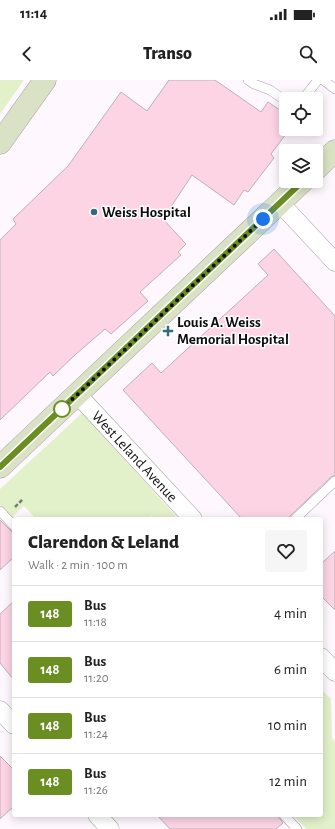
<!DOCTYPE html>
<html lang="en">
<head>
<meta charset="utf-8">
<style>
  :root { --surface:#fff; --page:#f6f6f6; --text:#222; --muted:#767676; --line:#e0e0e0 }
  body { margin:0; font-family:"Alegreya Sans",sans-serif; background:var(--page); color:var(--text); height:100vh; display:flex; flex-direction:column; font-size:15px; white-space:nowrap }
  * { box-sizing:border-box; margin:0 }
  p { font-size:13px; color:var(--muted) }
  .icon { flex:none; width:22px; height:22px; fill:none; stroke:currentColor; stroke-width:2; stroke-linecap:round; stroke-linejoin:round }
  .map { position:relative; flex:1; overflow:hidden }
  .side { position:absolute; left:12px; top:437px; width:311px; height:300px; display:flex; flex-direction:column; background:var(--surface); border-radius:4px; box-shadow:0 2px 10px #0003 }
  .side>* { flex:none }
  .badge { padding:0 8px; border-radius:3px; font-size:14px; line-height:26px }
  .tools { position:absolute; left:279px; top:12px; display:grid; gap:8px }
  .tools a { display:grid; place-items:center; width:44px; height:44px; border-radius:4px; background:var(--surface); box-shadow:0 2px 10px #0003; font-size:20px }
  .you { position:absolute; width:20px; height:20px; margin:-10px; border:3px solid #fff; border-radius:50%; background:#1a73e8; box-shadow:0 0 0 6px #1a73e833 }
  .map>.badge { position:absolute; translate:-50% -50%; box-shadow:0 0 0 2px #fff }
  .round { display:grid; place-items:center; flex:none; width:42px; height:42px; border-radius:4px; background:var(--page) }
  .overview { display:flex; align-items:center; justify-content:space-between; height:68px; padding:0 16px }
  h1 { font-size:19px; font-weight:800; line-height:30px }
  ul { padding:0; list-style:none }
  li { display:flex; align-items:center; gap:12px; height:56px; padding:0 16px; border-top:1px solid var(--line) }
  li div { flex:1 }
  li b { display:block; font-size:15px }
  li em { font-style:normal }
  li .badge { min-width:44px; font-weight:700; text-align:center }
  .status { display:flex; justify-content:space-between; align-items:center; height:28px; padding:0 20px; background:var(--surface); direction:ltr }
  .status svg { height:11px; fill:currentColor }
  header { display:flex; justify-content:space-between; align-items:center; height:52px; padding:0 16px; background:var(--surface); font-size:18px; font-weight:800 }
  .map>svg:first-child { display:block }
  .green { fill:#e2f1ca }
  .building { fill:#fcd4e4; stroke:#bbb2b6 }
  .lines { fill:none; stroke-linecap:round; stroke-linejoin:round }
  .lane-casing { stroke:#a6a0a7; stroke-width:10 }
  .street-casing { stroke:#a6a0a7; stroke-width:19 }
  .secondary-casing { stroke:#a6a0a7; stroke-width:23 }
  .path { stroke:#7c797c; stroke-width:2.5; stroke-dasharray:4 2; stroke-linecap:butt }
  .lane { stroke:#fff; stroke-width:9 }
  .street { stroke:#fff; stroke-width:18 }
  .secondary { stroke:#dae2c5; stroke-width:22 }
  .line-casing { stroke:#fff; stroke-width:9 }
  .line { stroke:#6b8e23; stroke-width:6 }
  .walk { stroke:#0d0b0d; stroke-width:4; stroke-dasharray:0 7.2 }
  .poi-dot { fill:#306b83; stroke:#fff; stroke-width:1.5 }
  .stop-dot { fill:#fff; stroke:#6b8e23; stroke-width:2 }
  .labels { text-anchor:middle; stroke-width:3; stroke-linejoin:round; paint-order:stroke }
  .poi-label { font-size:15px; font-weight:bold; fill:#0d0b0d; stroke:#fff; text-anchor:start }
  .street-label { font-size:15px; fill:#0d0b0d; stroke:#fff }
</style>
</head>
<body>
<div class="status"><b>11:14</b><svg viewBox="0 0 49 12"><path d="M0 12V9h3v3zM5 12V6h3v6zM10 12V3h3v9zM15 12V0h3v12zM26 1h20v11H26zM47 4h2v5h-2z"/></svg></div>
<header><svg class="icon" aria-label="back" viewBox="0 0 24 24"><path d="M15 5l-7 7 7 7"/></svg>Transo<svg class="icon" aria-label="search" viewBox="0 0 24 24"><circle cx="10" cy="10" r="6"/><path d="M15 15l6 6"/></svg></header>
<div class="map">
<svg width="335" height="749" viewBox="0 0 335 749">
  <rect width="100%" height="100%" fill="#fef8fe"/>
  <!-- green -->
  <path class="green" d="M0,0H24L0,34Z
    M82,333L176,436L173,439H154L151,436L148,439H36L24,426L12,437L0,425V409Z
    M321,609L331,619L332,658L335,662V749H306L293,735H321Z"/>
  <!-- building -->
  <path class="building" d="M169,0H215L261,32L268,22L286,34V54L271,74L274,78L248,112L244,110L234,125L192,95L163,139L186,164L178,172L181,175L140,212L148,221L111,254L105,249L76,274L53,296L50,292L0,340V160L16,144L13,139L68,86L121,12L147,31Z
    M274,169L335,236V395L331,397L287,439H242L123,310L152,283L161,293L268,195L258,184Z
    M0,440L14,454V477L0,490Z
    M335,471V530L321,516V484Z
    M14,521V600L0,583V534Z
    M0,676L14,690V726L0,739Z
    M157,735H277L283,743L276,749H170Z"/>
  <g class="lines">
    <!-- lane casing -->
    <g class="lane-casing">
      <path id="lane" d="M248,0L254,4L270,10L286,21
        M323,0L335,9
        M303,19L318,0
        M0,431L14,446
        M295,439L335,401
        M284,735L297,749"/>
    </g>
    <!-- street casing -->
    <g class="street-casing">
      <g id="street">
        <path d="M280,123L335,182"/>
        <path id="s1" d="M77,314L193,439"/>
        <path d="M321,577L335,592"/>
        <path d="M0,630L14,645"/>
        <path d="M97,735L110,749"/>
      </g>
    </g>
    <!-- secondary casing -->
    <g class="secondary-casing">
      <path id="secondary" d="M0,63L45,0
        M316,89L335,71
        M0,387L303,101"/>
    </g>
    <!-- path -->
    <path class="path" d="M15,427L23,419"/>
    <!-- lane -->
    <use href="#lane" class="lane"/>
    <!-- street -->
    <use href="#street" class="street"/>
    <!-- secondary -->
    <use href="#secondary" class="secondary"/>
  </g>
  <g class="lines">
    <!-- line casing -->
    <g class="line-casing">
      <path id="line" d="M0,387L303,101"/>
    </g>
    <!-- line -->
    <use href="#line" class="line"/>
    <!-- walk -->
    <path class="walk" d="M62,329L263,139"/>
  </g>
  <!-- markers -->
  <g class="poi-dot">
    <circle cx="94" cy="132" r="4"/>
    <path d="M166 245h4v4h4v4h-4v4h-4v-4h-4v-4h4z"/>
  </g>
  <circle class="stop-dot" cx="62" cy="329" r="8"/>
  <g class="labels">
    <!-- poi labels -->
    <g class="poi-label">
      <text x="102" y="137">Weiss Hospital</text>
      <text x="177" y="247">Louis A. Weiss<tspan x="177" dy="17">Memorial Hospital</tspan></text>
    </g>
    <!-- street labels -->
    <g class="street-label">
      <text dy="5" stroke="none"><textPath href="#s1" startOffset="85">West Leland Avenue</textPath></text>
    </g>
  </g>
</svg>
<div class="tools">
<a><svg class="icon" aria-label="locate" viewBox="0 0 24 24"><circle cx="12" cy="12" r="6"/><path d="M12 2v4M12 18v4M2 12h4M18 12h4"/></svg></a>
<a><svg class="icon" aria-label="layers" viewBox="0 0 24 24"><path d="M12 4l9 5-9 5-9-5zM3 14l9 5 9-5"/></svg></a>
</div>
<div class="you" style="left:263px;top:139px"></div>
<section class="side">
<div class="overview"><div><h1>Clarendon &amp; Leland</h1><p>Walk · 2 min · 100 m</p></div><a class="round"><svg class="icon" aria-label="heart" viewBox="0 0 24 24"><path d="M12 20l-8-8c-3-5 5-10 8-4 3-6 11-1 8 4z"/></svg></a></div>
<ul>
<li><span class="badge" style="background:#6b8e23;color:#fff">148</span><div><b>Bus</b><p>11:18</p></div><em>4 min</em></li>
<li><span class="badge" style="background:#6b8e23;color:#fff">148</span><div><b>Bus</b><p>11:20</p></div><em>6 min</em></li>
<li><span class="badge" style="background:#6b8e23;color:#fff">148</span><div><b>Bus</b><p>11:24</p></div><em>10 min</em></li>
<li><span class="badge" style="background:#6b8e23;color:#fff">148</span><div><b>Bus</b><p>11:26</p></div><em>12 min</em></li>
</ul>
</section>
</div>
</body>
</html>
